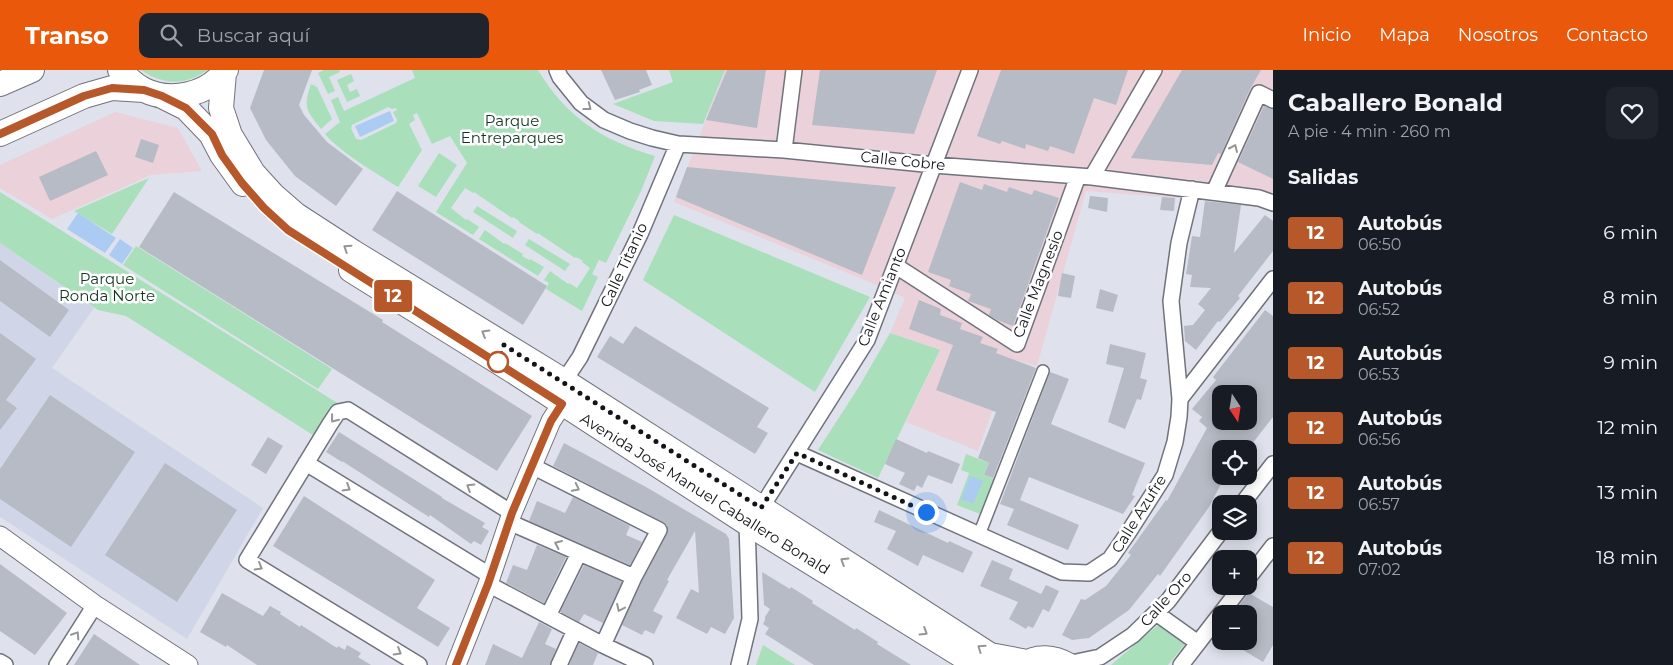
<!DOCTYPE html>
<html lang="es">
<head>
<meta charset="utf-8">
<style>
  :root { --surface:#171b24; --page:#20242c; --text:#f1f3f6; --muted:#9ea1a6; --accent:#ea580c }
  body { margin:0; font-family:Montserrat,sans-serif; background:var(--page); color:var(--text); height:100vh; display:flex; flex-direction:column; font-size:19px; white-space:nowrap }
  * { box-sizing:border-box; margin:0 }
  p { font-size:16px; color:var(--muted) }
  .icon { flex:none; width:28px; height:28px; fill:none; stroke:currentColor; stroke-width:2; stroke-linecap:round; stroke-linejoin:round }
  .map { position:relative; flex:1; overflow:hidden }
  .drawer { display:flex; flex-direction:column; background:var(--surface); width:400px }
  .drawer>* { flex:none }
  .badge { padding:0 10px; border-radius:4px; font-size:18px; line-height:32px }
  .needle { width:32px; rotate:168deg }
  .buttons { position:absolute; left:1212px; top:315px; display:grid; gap:10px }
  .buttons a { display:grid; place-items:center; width:45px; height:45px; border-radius:10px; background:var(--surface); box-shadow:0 2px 12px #0003; font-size:25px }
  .you { position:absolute; width:25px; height:25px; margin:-12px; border:4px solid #fff; border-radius:50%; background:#1a73e8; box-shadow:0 0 0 8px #1a73e833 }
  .map>.badge { position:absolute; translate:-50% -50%; box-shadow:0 0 0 2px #fff }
  h2 { padding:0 15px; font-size:19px; line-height:45px }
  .round { display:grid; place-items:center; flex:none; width:52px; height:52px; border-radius:10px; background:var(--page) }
  .headline { display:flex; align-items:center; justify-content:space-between; height:85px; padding:0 15px }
  h1 { font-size:24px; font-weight:700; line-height:38px }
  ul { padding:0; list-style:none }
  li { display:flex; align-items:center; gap:15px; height:65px; padding:0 15px }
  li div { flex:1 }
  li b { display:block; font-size:19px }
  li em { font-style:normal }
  li .badge { min-width:55px; font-weight:700; text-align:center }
  header { display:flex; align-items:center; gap:30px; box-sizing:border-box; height:70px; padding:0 25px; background:var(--accent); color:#fff }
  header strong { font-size:24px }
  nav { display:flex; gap:28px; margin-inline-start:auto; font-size:18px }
  .search { width:350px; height:45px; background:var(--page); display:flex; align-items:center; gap:12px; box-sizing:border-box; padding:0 18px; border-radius:10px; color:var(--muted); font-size:19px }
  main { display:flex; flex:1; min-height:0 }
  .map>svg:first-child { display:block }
  .commercial { fill:#ead1da }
  .built { fill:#d0d6e8 }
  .green { fill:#a9dfba; fill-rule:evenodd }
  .water { fill:#accbf3 }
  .building { fill:#b7bbc5; fill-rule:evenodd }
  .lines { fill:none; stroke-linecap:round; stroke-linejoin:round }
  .pedestrian-casing { stroke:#70737c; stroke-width:14 }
  .minor-casing { stroke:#70737c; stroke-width:18 }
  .tertiary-casing { stroke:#70737c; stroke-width:21 }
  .primary-casing { stroke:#70737c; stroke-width:26 }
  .pedestrian { stroke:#fff; stroke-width:11 }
  .minor { stroke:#fff; stroke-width:15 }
  .tertiary { stroke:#fff; stroke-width:19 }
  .primary { stroke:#fff; stroke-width:24 }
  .oneway { stroke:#959597 }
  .line-casing { stroke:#fff; stroke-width:11 }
  .line { stroke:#b6582a; stroke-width:8 }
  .walk { stroke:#131418; stroke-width:5; stroke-dasharray:0 9 }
  .stop-dot { fill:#fff; stroke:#b6582a; stroke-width:2.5 }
  .labels { text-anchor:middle; stroke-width:5; stroke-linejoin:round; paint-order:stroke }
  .park-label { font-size:15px; fill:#133520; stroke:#fff }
  .street-label { font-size:15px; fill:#131418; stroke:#fff }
</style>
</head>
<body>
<header>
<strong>Transo</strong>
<div class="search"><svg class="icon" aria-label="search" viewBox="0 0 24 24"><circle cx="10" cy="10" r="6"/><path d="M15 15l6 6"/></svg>Buscar aquí</div>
<nav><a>Inicio</a><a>Mapa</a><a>Nosotros</a><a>Contacto</a></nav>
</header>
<main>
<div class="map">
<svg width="1273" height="595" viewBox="0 0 1273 595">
  <rect width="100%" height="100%" fill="#dfe2ed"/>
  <!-- commercial -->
  <path class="commercial" d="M725,0H1273V141L1258,137L1205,130L1086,121L1037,296L1011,289L978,381L906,352L940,281L890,263L905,228L872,213L674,132Z
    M115,42L178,58L202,101L151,105L52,149L0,118V95Z"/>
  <!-- built -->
  <path class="built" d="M0,173L94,238L52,298L263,438L187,569L0,447Z"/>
  <!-- green -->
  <path class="green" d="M141,0H208C185,15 165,16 141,0Z
    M324,0H339L340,2L329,7L335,21L328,24L318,3Z
    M412,0H538C567,48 602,70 655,86L641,121L606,193L599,190L592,204L598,207L582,241L546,219L549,213L544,210L550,201L568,214L569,213L577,218L590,198L582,192L583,191L576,187L575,188L538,163L537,164L519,152V151L513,147L512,148L474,122L473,123L465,118L451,138L466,150L467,149L479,157L473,165L436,142L467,93L450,66L432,74L417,43L413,45L415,50L409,54L422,80L398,117C375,102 342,84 325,64L340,52L331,30L338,27L344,41L415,8ZM388,37L392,39L396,38L397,40L393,42L397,50L396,53L361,70L356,69L351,58L352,55Z
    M669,0H725L703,54L654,51L613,34L673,12Z
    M351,4L354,11L347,15L350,22L357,19L360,26L347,32L337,10Z
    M311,14L317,17L332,49L321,59C306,40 303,38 311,14Z
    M439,83L457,95L436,127L418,116Z
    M149,108L112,164L74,141Z
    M0,122L339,334L316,367L126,246L98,240L0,173Z
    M477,136L517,161L513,168L473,142Z
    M674,145L870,227L815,322L643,210Z
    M485,160L504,174L505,173L523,184L522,186L529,190L530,189L544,197L538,206L479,169Z
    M529,169L570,194L565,201L525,175Z
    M136,176L332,299L318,319L123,195Z
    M890,263L940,280L878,408L818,380L860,315Z
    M966,384L989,393L984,405L994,409L980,444L957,435L969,403L961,400Z
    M1158,555L1185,574L1168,595H1111Z
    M763,575L795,595H756Z"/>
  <!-- water -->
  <path class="water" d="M390,41L394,51L360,67L355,56Z
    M78,143L116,168L105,183L67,159Z
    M120,169L133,178L122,194L109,185Z
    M970,406L983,411L973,434L961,429Z"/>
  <!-- building -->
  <path class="building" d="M264,0H312L299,35L304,45L327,72L363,99L336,136L295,106L266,70L250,38Z
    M601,0H646L652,15L639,20L640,22L615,30Z
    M727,0H766L757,58L706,50Z
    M820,0H937L914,64L812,55Z
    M1001,0H1128L1116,35L1094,28L1074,84L1050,76L1048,81L1026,74L1025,79L1002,71L1000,74L977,66Z
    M1182,0H1261L1250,19L1221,84L1218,83L1212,95L1131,88Z
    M1264,36L1273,39V109L1238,92Z
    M141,69L159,75L153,93L135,87Z
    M96,81L108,105L50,131L39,107Z
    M687,97L896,117L862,205L676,127Z
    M960,112L982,120L984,114L1007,122L1009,117L1032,125L1034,120L1059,128L1013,256L997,250L989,245L991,239L968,231L971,224L949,216L951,210L928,202Z
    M397,121L547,216L523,255L372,160Z
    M174,122L383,250L382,252L532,346L497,401L139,177Z
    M1090,126L1108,128L1107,142L1088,138Z
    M1162,127L1175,128L1174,141L1160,140Z
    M1205,131L1241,135L1234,183L1265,145L1273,151V181L1238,226L1240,228L1220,252L1218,251L1196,280L1185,271L1184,256L1193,255L1205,240L1198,234L1211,218L1190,217L1192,205L1186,204L1192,166L1200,167Z
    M0,190L69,240L50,267L0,231Z
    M1062,203L1075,206L1071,228L1058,226Z
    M1100,219L1118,225L1113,242L1096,238Z
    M919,230L941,239L940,245L962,253L960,259L983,267L980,273L998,279L996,283L1036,298L993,408L984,405L989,393L978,388L996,342L936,320L953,275L909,259Z
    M1265,240L1273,246V347L1248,379H1221V406H1225L1209,437L1160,506L1158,504L1129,540L1089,568L1072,570L1062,565L1081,529L1085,530L1106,516L1131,485L1128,483L1166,430L1167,431L1207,358L1199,351L1202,347L1192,339L1216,310L1213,307ZM1221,324H1249V351H1221Z
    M635,256L769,338L757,357L768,363L755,384L597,287L610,266L623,274Z
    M0,263L36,289L6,330L17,338L0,360Z
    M1110,274L1146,283L1140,308L1147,310L1141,330L1137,329L1125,359L1108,352L1124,298L1106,294Z
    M1050,302L1069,309L1051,354L1145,393L1132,425L1135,426L1123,444L1029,407L1020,430L1079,455L1068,480L1007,455L1014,439L1000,434Z
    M50,325L135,382L71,477L0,429V399Z
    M339,362L442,427V428L485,453L482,457L489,461L481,475L474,471L471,474L430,445L429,447L342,391V392L326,382Z
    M268,367L283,376L266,404L251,395Z
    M896,369L927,383L928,381L960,394L952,414L928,405L922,418L917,415L914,421L899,414L905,403L885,394Z
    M564,373L646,417L726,464L729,469L734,548L725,564L711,557L707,564L676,548L691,519L699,523L695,461L667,510L669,511L653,541L663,546L654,564L645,560L642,565L622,555L642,511L667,464V455L663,452L553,396Z
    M165,393L237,440L177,532L105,485Z
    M304,426L435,510L417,538L450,558L438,577L273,476Z
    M573,427L630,456L626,465L642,472L630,495L529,451L537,431L565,443Z
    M879,440L948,473L949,471L973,482L963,503L923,485L918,496L887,479L896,461L874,452Z
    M537,475L566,487L544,533L506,513L513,495L527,500Z
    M992,490L1013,499L1009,509L1041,524L1046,515L1059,521L1049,542L1043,539L1033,558L1028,556L1026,559L1009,549L1018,532L980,516Z
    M0,494L67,543L35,585L0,561Z
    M584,495L622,512L603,553L584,544L579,552L560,542Z
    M762,502L790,519L791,517L813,531L812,533L855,560L856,558L878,572L877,574L911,595H814L765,564L769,558L763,554L765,550V547L770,539L764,535Z
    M222,523L263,546L270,536L281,542L280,544L300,557L301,555L337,578L338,576L345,580L347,575L361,583L358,587L371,595H257L227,575L226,577L200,562Z
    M1249,523L1273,537V575L1263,592L1228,571H1249V544H1232Z
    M539,552L552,559L545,574L556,579L550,595H485L493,574L522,588Z
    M94,564L140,595H74Z
    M579,573L598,583L593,595H569Z"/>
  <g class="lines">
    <!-- pedestrian casing -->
    <g class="pedestrian-casing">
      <path id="pedestrian" d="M979,465L1043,301"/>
    </g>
    <!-- minor casing -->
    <g class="minor-casing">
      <path id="minor" d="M557,0L560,7L581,33L604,50L630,61L652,68L678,74L784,80L934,95L1092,107L1259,128L1273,133
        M784,80L794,0
        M1092,107L1154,0
        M1214,122L1259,23L1273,30
        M896,196L1017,274L1078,106
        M564,311L580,287L640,164L678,74
        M1180,329L1273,209
        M797,383L1062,502L1089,503L1110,489L1128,463L1165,405L1175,372L1179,347L1180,329L1171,231L1179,173L1192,119
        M306,393L491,506
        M532,396L659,460L634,507L603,575
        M1242,434L1273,394
        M761,438L867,270L970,0
        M509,452L634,507
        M1249,507L1273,476
        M488,514L603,575L645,595
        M1156,543L1198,573
        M548,546L579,483
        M0,592L5,595
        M1067,594L1100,587L1133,565L1168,531L1221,461
        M57,595L95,535
        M419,595L247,490L330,354L338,342L348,340L512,443
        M559,595L575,560
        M739,595L750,549L747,453
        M1181,595L1242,516"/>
    </g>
    <!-- tertiary casing -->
    <g class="tertiary-casing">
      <path id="tertiary" d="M0,466L95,535L188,595
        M456,595L488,514L512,443L551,351L562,334"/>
    </g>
    <!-- primary casing -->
    <g class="primary-casing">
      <path id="primary" d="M120,0C127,8 134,15 144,20C171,33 208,25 226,0
        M224,3L221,38L230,65L253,103L273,125L296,145L353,182L564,311L990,585L1027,592
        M0,14L32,0
        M162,26L186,38L211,64L222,85L243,114
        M0,64L84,26L112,18L144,20
        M351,200L513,301L747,453L977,595
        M1023,595C1037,585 1054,587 1068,595"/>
    </g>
    <!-- pedestrian -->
    <use href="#pedestrian" class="pedestrian"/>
    <!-- minor -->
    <use href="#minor" class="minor"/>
    <!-- tertiary -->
    <use href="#tertiary" class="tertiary"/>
    <!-- primary -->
    <use href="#primary" class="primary"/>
  </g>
  <!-- one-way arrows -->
  <defs><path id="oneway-chevron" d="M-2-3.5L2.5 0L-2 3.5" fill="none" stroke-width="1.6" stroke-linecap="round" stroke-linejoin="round" transform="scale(1.25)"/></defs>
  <g class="oneway">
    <use href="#oneway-chevron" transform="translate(588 37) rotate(38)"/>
    <use href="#oneway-chevron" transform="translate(1234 78) rotate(-66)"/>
    <use href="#oneway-chevron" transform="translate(347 178) rotate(-147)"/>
    <use href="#oneway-chevron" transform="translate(485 263) rotate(-149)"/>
    <use href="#oneway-chevron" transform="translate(334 349) rotate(128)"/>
    <use href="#oneway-chevron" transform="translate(470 417) rotate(-148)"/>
    <use href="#oneway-chevron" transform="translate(347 418) rotate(31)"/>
    <use href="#oneway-chevron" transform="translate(576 418) rotate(27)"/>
    <use href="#oneway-chevron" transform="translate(558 474) rotate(-156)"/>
    <use href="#oneway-chevron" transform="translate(844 491) rotate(-148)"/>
    <use href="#oneway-chevron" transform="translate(259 497) rotate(31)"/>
    <use href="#oneway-chevron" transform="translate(620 538) rotate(115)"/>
    <use href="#oneway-chevron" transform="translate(924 562) rotate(32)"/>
    <use href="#oneway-chevron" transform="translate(76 565) rotate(-57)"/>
    <use href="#oneway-chevron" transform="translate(981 578) rotate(-145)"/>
    <use href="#oneway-chevron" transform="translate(398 582) rotate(31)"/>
  </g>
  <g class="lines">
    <!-- line casing -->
    <g class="line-casing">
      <path id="line" d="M0,64L84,26L112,18L144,20L162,26L186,38L212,64L222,85L242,113L264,138L288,160L562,334L551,351L512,443L488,514L456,595"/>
    </g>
    <!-- line -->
    <use href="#line" class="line"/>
    <!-- walk -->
    <path class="walk" d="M498,292L504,275L761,438L797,383L926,442"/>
  </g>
  <!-- markers -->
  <circle class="stop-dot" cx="498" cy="292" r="10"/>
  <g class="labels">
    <!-- park labels -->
    <g class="park-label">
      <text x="512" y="56">Parque<tspan x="512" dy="17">Entreparques</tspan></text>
      <text x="107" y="214">Parque<tspan x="107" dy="17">Ronda Norte</tspan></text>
    </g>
    <!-- street labels -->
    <g class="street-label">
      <text transform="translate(903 91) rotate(6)" y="5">Calle Cobre</text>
      <text transform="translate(624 195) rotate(-65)" y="5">Calle Titanio</text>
      <text transform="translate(1038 214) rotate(-69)" y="5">Calle Magnesio</text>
      <text transform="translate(882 227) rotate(-68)" y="5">Calle Amianto</text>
      <text transform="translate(705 424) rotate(32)" y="5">Avenida José Manuel Caballero Bonald</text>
      <text transform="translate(1139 444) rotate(-58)" y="5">Calle Azufre</text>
      <text transform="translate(1166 529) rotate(-48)" y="5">Calle Oro</text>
    </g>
  </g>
</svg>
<div class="buttons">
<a><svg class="needle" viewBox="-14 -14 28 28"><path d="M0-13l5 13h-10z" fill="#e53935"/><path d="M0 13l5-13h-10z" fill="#9ea1a6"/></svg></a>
<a><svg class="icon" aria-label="locate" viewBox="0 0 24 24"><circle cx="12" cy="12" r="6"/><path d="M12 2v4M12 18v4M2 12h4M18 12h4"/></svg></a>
<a><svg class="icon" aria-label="layers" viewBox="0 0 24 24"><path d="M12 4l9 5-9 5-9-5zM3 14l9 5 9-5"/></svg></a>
<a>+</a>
<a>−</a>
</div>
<div class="you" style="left:926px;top:442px"></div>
<b class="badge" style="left:393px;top:226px;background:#b6582a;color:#fff">12</b>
</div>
<section class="drawer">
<div class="headline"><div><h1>Caballero Bonald</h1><p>A pie · 4 min · 260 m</p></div><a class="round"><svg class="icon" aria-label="heart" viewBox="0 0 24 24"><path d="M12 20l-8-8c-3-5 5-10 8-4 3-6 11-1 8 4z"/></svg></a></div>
<h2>Salidas</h2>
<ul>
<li><span class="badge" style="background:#b6582a;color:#fff">12</span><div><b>Autobús</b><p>06:50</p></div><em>6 min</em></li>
<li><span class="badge" style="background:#b6582a;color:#fff">12</span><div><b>Autobús</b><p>06:52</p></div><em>8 min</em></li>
<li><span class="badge" style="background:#b6582a;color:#fff">12</span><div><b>Autobús</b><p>06:53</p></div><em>9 min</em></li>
<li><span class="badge" style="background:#b6582a;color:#fff">12</span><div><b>Autobús</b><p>06:56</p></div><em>12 min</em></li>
<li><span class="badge" style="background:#b6582a;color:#fff">12</span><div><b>Autobús</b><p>06:57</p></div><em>13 min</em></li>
<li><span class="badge" style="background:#b6582a;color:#fff">12</span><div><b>Autobús</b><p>07:02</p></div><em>18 min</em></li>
</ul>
</section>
</main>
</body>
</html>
